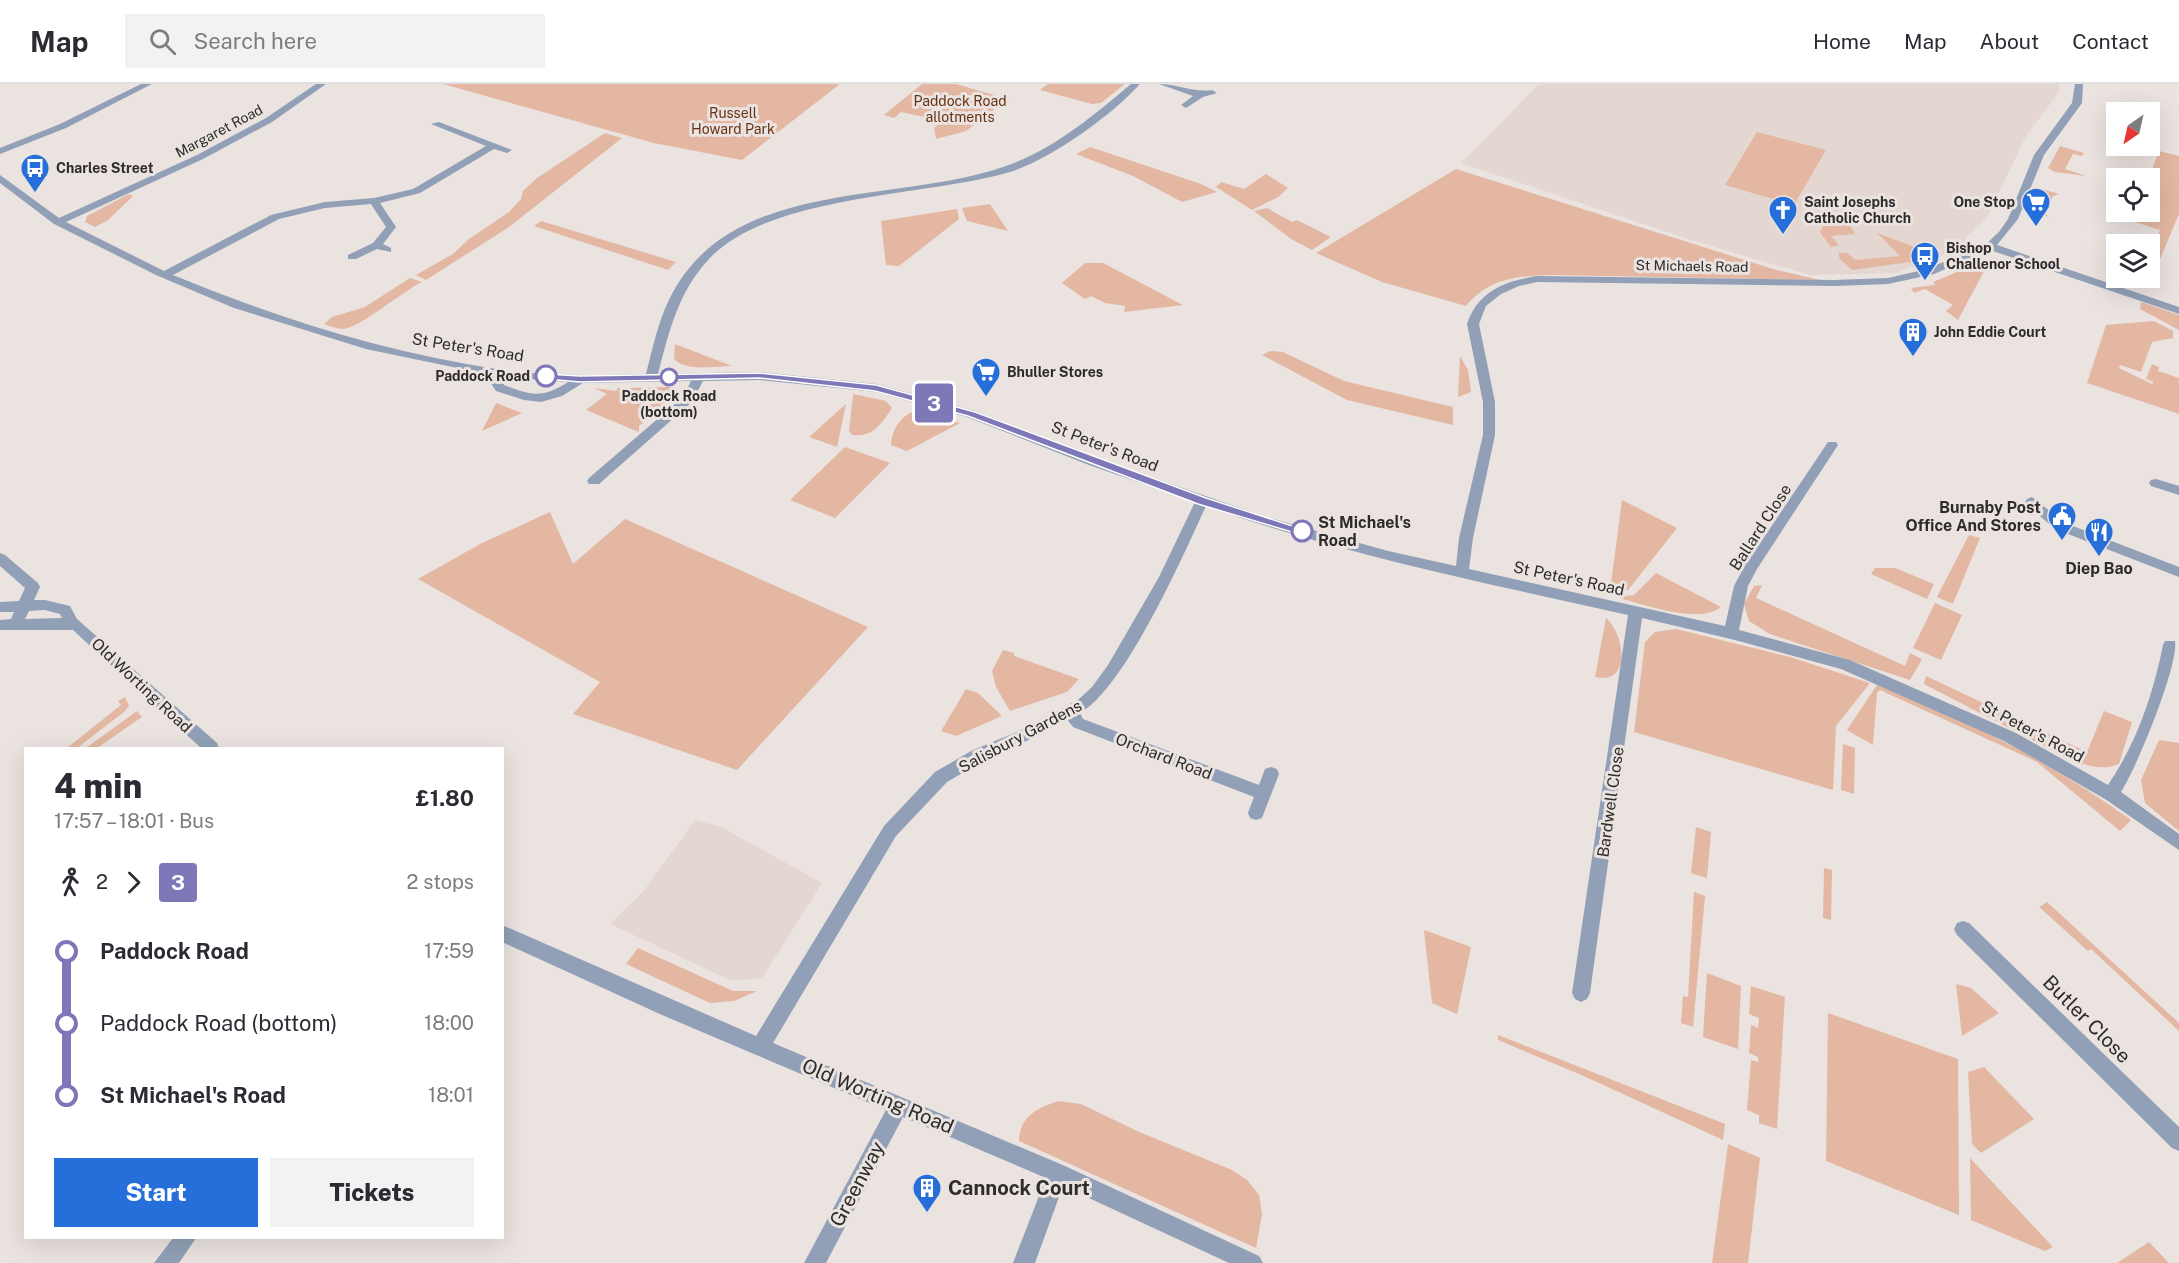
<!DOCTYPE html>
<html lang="en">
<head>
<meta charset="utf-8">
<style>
  :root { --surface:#fff; --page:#f2f2f3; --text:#2b2b33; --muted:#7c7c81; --line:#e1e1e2; --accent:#266fdb }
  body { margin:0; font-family:"Public Sans",sans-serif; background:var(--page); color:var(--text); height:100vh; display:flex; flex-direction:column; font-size:22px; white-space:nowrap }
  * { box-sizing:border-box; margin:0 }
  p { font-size:20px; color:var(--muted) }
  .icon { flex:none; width:33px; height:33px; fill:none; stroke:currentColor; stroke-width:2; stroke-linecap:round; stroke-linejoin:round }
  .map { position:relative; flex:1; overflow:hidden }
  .side { position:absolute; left:24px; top:663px; width:480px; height:492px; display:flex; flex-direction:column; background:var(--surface); border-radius:0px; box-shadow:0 6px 24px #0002 }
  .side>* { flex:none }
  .badge { padding:0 12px; border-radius:4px; font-size:21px; line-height:39px }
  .needle { width:39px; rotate:214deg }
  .tools { position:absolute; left:2106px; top:18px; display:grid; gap:12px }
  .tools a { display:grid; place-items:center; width:54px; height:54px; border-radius:0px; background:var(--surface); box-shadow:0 6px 24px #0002; font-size:30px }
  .map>.badge { position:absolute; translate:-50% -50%; box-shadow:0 0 0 3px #fff }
  .legs { display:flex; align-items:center; gap:9px; height:66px; padding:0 30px; font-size:20px }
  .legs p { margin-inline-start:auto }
  .summary { display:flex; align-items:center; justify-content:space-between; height:102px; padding:0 30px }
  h1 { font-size:33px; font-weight:800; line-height:45px }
  .cta { display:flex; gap:12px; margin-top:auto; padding:12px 30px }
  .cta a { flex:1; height:69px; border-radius:0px; background:var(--accent); color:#fff; font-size:24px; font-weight:800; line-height:69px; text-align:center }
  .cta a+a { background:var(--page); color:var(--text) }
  ul { padding:0 30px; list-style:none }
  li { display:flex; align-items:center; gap:21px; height:72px; font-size:22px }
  li i { display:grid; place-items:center; width:9px; height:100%; margin:0 8px; background:currentColor }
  li i::after { content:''; width:15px; height:15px; margin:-8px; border:4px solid; border-radius:50%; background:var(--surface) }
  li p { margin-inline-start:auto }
  li:first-child i { background:linear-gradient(#0000 50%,currentColor 0) }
  li:last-child i { background:linear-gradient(currentColor 50%,#0000 0) }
  header { display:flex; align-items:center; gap:36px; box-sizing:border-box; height:84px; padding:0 30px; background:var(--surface); border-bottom:2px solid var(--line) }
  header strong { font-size:28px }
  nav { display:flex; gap:33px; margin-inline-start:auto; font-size:21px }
  .search { width:420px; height:54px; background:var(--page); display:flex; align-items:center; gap:15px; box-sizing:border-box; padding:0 21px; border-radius:0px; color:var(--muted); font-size:22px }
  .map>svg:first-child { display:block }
  .built { fill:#e4d6d0 }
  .green { fill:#e3b7a2 }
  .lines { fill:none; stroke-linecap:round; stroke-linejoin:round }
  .pedestrian { fill:#91a0b6; fill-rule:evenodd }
  .minor { fill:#91a0b6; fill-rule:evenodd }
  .line-1 { fill:#7e78b8; stroke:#fff; stroke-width:1.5 }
  .stop-1-dot { fill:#fff; stroke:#7e78b8; stroke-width:3 }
  .labels { text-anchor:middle; stroke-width:6; stroke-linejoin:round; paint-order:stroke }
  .far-park-label { font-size:14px; fill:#673113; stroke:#eae3e0 }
  .far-street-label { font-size:14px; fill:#2e2b2a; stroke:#eae3e0 }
  .far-poi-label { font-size:14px; font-weight:bold; fill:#2e2b2a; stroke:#eae3e0; text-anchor:start }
  .far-stop-label { font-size:14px; font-weight:bold; fill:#2e2b2a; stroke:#eae3e0; text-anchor:end }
  .street-label { font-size:16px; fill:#2e2b2a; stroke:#eae3e0 }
  .poi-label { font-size:16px; font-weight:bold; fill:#2e2b2a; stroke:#eae3e0; text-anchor:end }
  .stop-label { font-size:16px; font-weight:bold; fill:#2e2b2a; stroke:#eae3e0; text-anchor:start }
  .near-street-label { font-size:20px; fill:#2e2b2a; stroke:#eae3e0 }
  .near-poi-label { font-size:20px; font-weight:bold; fill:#2e2b2a; stroke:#eae3e0; text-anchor:start }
</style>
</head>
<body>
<header>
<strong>Map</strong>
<div class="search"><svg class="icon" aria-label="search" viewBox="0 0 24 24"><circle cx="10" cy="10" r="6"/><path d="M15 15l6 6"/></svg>Search here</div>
<nav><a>Home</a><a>Map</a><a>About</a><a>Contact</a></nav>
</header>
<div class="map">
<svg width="2179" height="1179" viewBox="0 0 2179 1179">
  <rect width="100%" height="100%" fill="#eae3e0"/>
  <!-- built -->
  <path class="built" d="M1539,0H2059V8L2026,52L1986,135L1967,152L1960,165L1896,189L1810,191L1691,156L1461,79Z
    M695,736L721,743L822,799L762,894L732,897L610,840L643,808Z"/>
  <!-- green -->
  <path class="green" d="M443,0H840L742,76L654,59Z
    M922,0H956L1008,15L966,47L936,55L934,44L942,37L901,28L894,34L884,31Z
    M1048,0H1125L1101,19L1092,20L1040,6Z
    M1757,48L1826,66L1794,121L1725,101Z
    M605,49L622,54L509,143L426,196L416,191L453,170L469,155L509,128L521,115L523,107L537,94Z
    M2060,62L2084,69L2082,72L2073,70L2065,85L2086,92L2055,88L2048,84Z
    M1090,63L1201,100L1217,108L1182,118L1133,92L1076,70Z
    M2159,67L2179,72V130L2160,175L2150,182V168L2160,146L2132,137L2136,128H2150L2149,94Z
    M1456,85L1773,185L1820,196L1552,191C1517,192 1489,194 1466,222L1382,198L1316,169Z
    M1266,90L1288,104L1278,113L1252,126L1216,103L1221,98L1244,105Z
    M2039,104L2059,110L2053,112L2044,129L2049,133L2030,127Z
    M129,110L133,112L108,136L95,143L85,138L87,132Z
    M990,120L1008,147L967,137L962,124Z
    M1267,124L1292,138L1297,136L1331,153L1312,166L1291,155L1254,127Z
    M957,125L959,135L899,182L886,181L881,137Z
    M541,137L676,178L668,186L534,142Z
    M1839,139L1850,141L1855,150L1831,152L1838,160V162L1831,163L1820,148L1824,140Z
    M1877,149L1920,165L1921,172L1910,178L1852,186L1840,175L1838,169H1847L1856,176L1900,172Z
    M1991,174L1958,236L1946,227L1953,221L1925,205L1914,209L1911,204L1935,201L1933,198Z
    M1085,179H1103L1183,221L1124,228L1125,222L1105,219L1091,212L1085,215L1062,199Z
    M410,194L422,198C403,207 358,245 343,245C337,245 330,242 324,240L332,233L365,223Z
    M2141,218L2179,231V246L2140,225Z
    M2154,237L2173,247V254L2152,258L2141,288L2120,281L2119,284L2152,300L2154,298L2146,295L2152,280L2159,283L2158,287L2179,294V330L2087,299L2106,241Z
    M675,260L732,282C715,282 686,288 674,275Z
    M1270,267L1283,268L1344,297L1453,323V341L1347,316L1262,271Z
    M1460,272L1468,286L1471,308L1458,313Z
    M670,303L678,309L639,342V348L586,326L607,310L594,304L616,307L618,304Z
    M853,310L886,317L892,324C881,340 874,353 852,351L849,347Z
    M496,319L522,329L482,347Z
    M846,320L837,363L809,353Z
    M918,326L960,339L907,367L891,361C892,344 902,330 918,326Z
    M845,363L890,379L835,434L790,416Z
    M1622,416L1677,444L1628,506L1610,507Z
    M550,428L573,480L625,435L868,543L737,686L573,630L600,598L418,495L482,459Z
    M1969,451L1980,454L1953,520L1937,513Z
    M1875,484H1895L1934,500L1927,515L1871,490Z
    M1656,489L1721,523C1699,541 1643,520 1616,513L1634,511Z
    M1762,501L1756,514L1905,582L1910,569L1922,575L1910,596L1770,550L1749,537L1744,520L1754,502Z
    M1935,519L1962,531L1941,576L1913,564Z
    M1606,534C1625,550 1632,602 1595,593Z
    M1676,545L1790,573L1870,599L1836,642L1833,706L1634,648L1645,558L1655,548Z
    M1003,566L1014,569V572L1079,595L1067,608L1010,627L996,603L992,587Z
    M1926,592L2087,668L2104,627L2132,638L2119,680C2101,688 2082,680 2065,673L1924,600Z
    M1877,601C1967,634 2054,681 2131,736L2120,747L2037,678L1880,606L1877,609L1873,661L1847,646Z
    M966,605L978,609L1002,632L956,652L941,647Z
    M125,613L129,622L124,628L77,664H67L121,621L118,617Z
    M137,627L142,633L97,664H86Z
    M2159,656L2179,659V747L2145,719L2141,696Z
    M1843,660L1855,664L1854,710L1841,706Z
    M1696,743L1711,748L1707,794L1691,789Z
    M1824,784L1832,786L1831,836L1823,834Z
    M1694,808L1705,812L1693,943L1681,939L1683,912L1688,913Z
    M2047,818L2179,939V947L2091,865L2088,867L2039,823Z
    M1424,846L1471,863L1457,930L1432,919Z
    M638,864L733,907H757L734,917L710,919L626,880Z
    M1707,889L1741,902L1738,965L1703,953Z
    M1956,900L1971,904L1999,929L1962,952Z
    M1751,902L1785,913L1777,1045L1759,1039V1031L1747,1026L1751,976L1758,978V973L1749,969L1751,941L1758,944L1759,934L1749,930Z
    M1828,929L1958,975L1959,1131L1826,1077Z
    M1498,951L1725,1040L1723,1056L1586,993L1498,956Z
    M1984,983L2034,1035L1981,1069L1972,1060L1968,988Z
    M1058,1017L1081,1020L1137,1047L1232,1086L1247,1096L1259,1111L1262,1130L1256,1164L1019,1057C1020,1032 1036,1025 1058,1017Z
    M1728,1060L1760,1074L1748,1179H1712Z
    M1970,1074L2053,1163L2045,1167L1971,1136Z
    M2149,1158L2169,1179H2117Z"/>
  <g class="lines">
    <!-- pedestrian -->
    <path class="pedestrian" d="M2032,413L2065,439L2179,483V493L2055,445L2027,421L2025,418L2027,415Z"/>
    <!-- minor -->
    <path class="minor" d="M141,0H152L66,44L0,70V64L60,40Z
      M316,0H326L272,38L203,75L66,138L164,187L271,131L325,118L374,114L413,105L486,62L431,40L439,38L512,66L507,69L494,65L420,109L380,119L396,143L383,160L391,164V168L377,165L356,175H348V171L373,159L386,143L371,120L325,124L279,135L173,191C277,234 385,268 496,285C545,293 596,291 646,290C653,263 659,233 673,208C736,93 900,120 1006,82C1054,65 1093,32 1131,0H1140C1111,32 1051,75 1010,88C925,113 770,110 709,175C678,208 669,248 658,290L759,288L876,300L975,327L1099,375L1266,433L1388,467L1456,482L1459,454L1483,351V318L1467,240C1478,207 1505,197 1537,192L1834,196L1888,194L1927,185L1986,160L1999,148L2008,135L2034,71L2072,19L2075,0H2083L2082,19L2044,71L2018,135L1997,161L2179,223V230L1990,166L1934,190L1888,200L1834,202L1537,198L1519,202L1501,210L1486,222L1479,240L1495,318V351L1473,454L1469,485L1725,542L1734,502L1744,483L1828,358H1836L1838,361L1757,485L1748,502L1739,546L1850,576L2016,649L2108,701C2137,658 2153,611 2163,561L2165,557H2175C2179,581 2136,685 2121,708L2179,750V766L2105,715L2004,657L1841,585L1731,555L1642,534L1590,909L1587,915L1581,918L1575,915L1572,909L1628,531C1486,499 1344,471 1206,422C1183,472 1125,604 1080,629L1083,635L1259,701L1265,685L1271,683L1277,685L1279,690L1262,734L1256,736L1250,734L1248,729L1254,713L1073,643L1067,635L1031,655L985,676L947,698L896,752L773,959L1065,1082L1259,1172L1263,1179H1229L1063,1102L1035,1179H1013L1046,1094L903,1033L826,1179H804L886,1026L662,931L502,858V841L756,952L884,742L935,688L973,666L1019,647L1079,615L1092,603L1108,581L1159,493L1195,418L1089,381L967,333L876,308L759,296L703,297L692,318L599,400H589L587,397L589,394L683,313L691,297L583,299L562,312L541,318L524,316L496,307L490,298L491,291L366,265L234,224L156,191L54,140L0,99V91L59,134L197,71L266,34ZM503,293L568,298C542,315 531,311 504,301Z
      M1159,0C1177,0 1194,9 1212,6L1217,9L1203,13L1186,24L1181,21L1193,12Z
      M2156,395L2179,402V411L2151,402L2149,399L2151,396Z
      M0,469L5,471L38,499L40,503L34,516H45L70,522L77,535L217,659L219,664H201L73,546H0V536L11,535L14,528H0V518L19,517L25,504L0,482ZM45,526L60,530L62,534L25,535L29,527Z
      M1963,837L1969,839L2179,1043V1067L2172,1064L1957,851L1954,845L1957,839Z
      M173,1154H196L179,1179H154Z"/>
  </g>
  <!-- line-1 -->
  <path class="line-1" d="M759,289L876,301L975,328L1206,414L1308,447L1302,451L1198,420L968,332L875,307L759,294L580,298L546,295L542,292L546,290L580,292Z"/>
  <!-- icons -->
  <defs>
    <g id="bus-pin" transform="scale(1.5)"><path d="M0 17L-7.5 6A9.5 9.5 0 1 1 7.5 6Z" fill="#266fdb" stroke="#eae3e0"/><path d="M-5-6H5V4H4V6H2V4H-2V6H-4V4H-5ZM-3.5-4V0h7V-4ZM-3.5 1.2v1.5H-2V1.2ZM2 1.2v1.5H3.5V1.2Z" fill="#fff"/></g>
    <g id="supermarket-pin" transform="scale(1.5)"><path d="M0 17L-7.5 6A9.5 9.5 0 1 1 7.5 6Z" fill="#266fdb" stroke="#eae3e0"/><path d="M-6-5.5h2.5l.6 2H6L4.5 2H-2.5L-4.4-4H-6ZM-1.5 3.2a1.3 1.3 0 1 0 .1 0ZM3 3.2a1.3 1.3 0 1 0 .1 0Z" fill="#fff"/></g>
    <g id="church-pin" transform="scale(1.5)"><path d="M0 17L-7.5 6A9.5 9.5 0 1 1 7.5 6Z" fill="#266fdb" stroke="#eae3e0"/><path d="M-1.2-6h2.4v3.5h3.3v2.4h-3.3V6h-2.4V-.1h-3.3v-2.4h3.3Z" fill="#fff"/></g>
    <g id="building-pin" transform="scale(1.5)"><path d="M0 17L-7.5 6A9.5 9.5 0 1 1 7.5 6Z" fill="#266fdb" stroke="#eae3e0"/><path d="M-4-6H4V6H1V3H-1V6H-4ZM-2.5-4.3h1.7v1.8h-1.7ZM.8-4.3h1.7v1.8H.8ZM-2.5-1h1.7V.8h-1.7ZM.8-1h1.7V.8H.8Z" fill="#fff"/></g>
    <g id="civic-pin" transform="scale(1.5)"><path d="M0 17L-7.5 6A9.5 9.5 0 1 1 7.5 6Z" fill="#266fdb" stroke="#eae3e0"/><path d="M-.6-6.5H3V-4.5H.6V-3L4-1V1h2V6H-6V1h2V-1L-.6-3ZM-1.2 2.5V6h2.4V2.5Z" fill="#fff"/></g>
    <g id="restaurant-pin" transform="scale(1.5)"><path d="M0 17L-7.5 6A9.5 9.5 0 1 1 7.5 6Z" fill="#266fdb" stroke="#eae3e0"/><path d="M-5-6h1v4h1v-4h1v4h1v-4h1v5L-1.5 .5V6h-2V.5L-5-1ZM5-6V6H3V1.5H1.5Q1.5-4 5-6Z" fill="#fff"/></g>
  </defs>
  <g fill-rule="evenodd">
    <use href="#bus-pin" x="35" y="84"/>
    <use href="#supermarket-pin" x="2036" y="118"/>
    <use href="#church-pin" x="1783" y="126"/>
    <use href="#bus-pin" x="1925" y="172"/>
    <use href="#building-pin" x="1913" y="248"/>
    <use href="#supermarket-pin" x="986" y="288"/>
    <use href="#civic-pin" x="2062" y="432"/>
    <use href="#restaurant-pin" x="2099" y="448"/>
    <use href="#building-pin" x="927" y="1104"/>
  </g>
  <!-- markers -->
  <g class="stop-1-dot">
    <circle cx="546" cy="292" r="10"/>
    <circle cx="669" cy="293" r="8"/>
    <circle cx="1302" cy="447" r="10"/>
  </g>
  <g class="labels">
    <!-- far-park labels -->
    <g class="far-park-label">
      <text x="960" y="22">Paddock Road<tspan x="960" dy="16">allotments</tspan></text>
      <text x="733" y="34">Russell<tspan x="733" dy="16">Howard Park</tspan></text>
    </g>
    <!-- far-street labels -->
    <g class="far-street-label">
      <text transform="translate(219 47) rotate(-28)" y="5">Margaret Road</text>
      <text transform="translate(1692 182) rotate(1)" y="5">St Michaels Road</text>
    </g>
    <!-- far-poi labels -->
    <g class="far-poi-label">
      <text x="56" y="89">Charles Street</text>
      <text x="1804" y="123">Saint Josephs<tspan x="1804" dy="16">Catholic Church</tspan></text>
      <text x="2015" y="123" text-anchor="end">One Stop</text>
      <text x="1946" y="169">Bishop<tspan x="1946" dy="16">Challenor School</tspan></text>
      <text x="1934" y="253">John Eddie Court</text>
      <text x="1007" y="293">Bhuller Stores</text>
    </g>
    <!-- far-stop labels -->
    <g class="far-stop-label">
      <text x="530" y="297">Paddock Road</text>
      <text x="669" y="317" text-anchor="middle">Paddock Road<tspan x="669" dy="16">(bottom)</tspan></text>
    </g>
    <!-- street labels -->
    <g class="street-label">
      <text transform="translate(468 263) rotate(9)" y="6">St Peter's Road</text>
      <text transform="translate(1105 362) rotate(21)" y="6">St Peter's Road</text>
      <text transform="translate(1760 443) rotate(-57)" y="6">Ballard Close</text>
      <text transform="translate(1569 494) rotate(12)" y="6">St Peter's Road</text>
      <text transform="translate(142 601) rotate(43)" y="6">Old Worting Road</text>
      <text transform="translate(2033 647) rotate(28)" y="6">St Peter's Road</text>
      <text transform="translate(1020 652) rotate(-28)" y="6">Salisbury Gardens</text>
      <text transform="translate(1164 672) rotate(21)" y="6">Orchard Road</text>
      <text transform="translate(1610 718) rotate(-82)" y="6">Bardwell Close</text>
    </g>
    <!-- poi labels -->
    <g class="poi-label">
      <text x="2041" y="429">Burnaby Post<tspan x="2041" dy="18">Office And Stores</tspan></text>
      <text x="2099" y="490" text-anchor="middle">Diep Bao</text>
    </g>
    <!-- stop labels -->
    <g class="stop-label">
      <text x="1318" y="444">St Michael's<tspan x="1318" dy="18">Road</tspan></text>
    </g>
    <!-- near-street labels -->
    <g class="near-street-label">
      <text transform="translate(2087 935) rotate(45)" y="7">Butler Close</text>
      <text transform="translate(878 1012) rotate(23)" y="7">Old Worting Road</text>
      <text transform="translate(857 1100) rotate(-62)" y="7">Greenway</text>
    </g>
    <!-- near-poi labels -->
    <g class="near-poi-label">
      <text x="948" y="1111">Cannock Court</text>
    </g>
  </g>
</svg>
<div class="tools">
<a><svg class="needle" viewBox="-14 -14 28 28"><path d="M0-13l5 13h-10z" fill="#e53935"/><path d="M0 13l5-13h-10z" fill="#7c7c81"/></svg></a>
<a><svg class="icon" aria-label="locate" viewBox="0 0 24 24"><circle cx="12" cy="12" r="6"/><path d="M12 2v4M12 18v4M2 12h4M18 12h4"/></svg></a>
<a><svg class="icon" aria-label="layers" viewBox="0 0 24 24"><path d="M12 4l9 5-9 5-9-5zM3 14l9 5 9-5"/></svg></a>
</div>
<b class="badge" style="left:934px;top:319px;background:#7e78b8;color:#fff">3</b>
<section class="side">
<div class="summary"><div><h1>4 min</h1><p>17:57 – 18:01 · Bus</p></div><b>£1.80</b></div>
<div class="legs"><svg class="icon" aria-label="walk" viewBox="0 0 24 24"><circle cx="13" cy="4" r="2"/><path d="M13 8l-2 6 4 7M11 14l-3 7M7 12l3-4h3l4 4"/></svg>2<svg class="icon" aria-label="forward" viewBox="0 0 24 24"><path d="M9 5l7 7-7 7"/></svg><b class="badge" style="background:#7e78b8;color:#fff">3</b><p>2 stops</p></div>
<ul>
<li><i style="color:#7e78b8"></i><b>Paddock Road</b><p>17:59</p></li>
<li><i style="color:#7e78b8"></i><span>Paddock Road (bottom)</span><p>18:00</p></li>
<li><i style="color:#7e78b8"></i><b>St Michael's Road</b><p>18:01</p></li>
</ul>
<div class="cta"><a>Start</a><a>Tickets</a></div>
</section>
</div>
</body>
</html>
